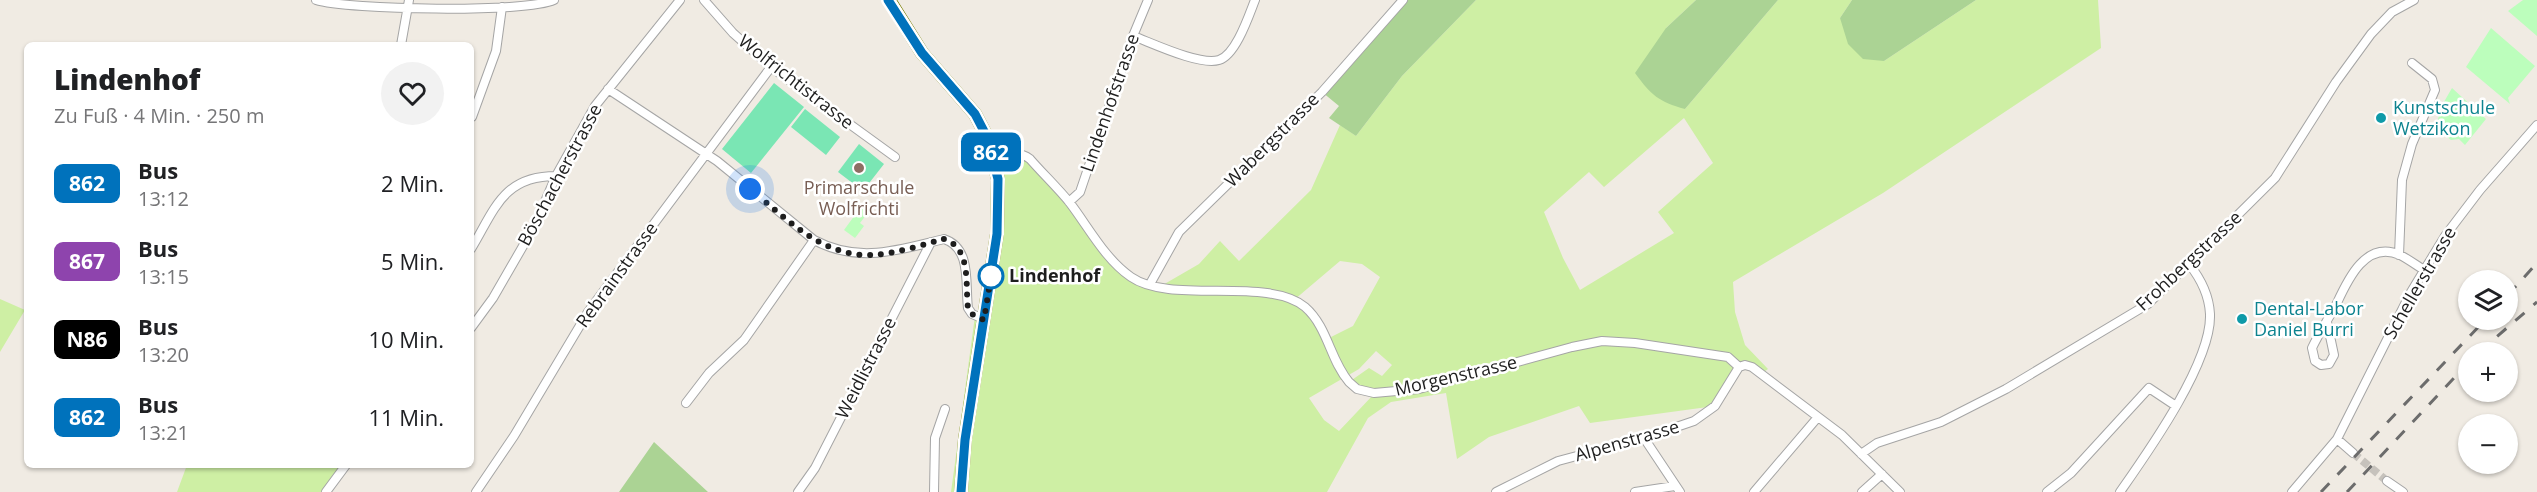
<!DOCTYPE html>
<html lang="de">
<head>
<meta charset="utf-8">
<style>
  :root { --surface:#fff; --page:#f2f2f2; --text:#202124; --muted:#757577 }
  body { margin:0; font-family:"Open Sans",sans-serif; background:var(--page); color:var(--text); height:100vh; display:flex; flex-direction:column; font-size:22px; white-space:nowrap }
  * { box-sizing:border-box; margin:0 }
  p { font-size:20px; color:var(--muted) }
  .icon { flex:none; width:33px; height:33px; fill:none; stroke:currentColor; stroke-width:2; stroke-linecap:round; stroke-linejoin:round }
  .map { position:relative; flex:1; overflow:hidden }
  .drawer { position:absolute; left:24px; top:42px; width:450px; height:426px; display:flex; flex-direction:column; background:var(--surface); border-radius:9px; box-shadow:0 2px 4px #0004 }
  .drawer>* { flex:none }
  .badge { padding:0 12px; border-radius:9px; font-size:21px; line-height:39px }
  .controls { position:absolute; left:2458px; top:270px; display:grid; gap:12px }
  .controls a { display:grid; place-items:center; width:60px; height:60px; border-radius:50%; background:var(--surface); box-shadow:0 2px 4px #0004; font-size:30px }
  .you { position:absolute; width:30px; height:30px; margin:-15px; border:4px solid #fff; border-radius:50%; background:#1a73e8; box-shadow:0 0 0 9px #1a73e833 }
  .map>.badge { position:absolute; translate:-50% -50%; box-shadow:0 0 0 3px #fff }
  .round { display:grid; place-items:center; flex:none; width:63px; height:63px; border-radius:32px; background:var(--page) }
  .headline { display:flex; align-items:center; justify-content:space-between; height:102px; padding:0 30px }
  h1 { font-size:28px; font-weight:800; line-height:45px }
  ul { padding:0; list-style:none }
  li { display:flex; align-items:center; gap:18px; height:78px; padding:0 30px }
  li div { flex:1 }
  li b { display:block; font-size:22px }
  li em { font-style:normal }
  li .badge { min-width:66px; font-weight:700; text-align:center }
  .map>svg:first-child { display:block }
  .grass { fill:#ceefa4; fill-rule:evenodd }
  .forest { fill:#abd394 }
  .park { fill:#bcfebc }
  .pitch { fill:#7ae6b4 }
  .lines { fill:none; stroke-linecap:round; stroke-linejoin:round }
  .minor-tunnel { stroke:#c6c2bc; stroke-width:8; stroke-dasharray:8 4; stroke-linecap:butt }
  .minor-casing { stroke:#a5a5a5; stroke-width:10 }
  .secondary-casing { stroke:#767a00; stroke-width:14 }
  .minor { stroke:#fff; stroke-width:8 }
  .secondary { stroke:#fffdb2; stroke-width:12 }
  .rail { stroke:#6c6c6c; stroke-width:3; stroke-dasharray:12 12; stroke-linecap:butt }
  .line-casing { stroke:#fff; stroke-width:14 }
  .line { stroke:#0072bc; stroke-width:9 }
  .walk { stroke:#1e1e1e; stroke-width:6; stroke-dasharray:0 10.8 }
  .culture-dot { fill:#0f9aa8; stroke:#fff; stroke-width:2 }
  .education-dot { fill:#8d6e63; stroke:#fff; stroke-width:2 }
  .stop-dot { fill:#fff; stroke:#0072bc; stroke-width:3 }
  .labels { text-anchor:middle; stroke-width:5; stroke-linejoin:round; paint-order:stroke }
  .street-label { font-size:18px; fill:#1e1e1e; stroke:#fff }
  .culture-label { font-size:18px; fill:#0d838f; stroke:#fff; text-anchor:start }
  .education-label { font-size:18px; fill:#785e54; stroke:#fff }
  .stop-label { font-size:18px; font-weight:bold; fill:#1e1e1e; stroke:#fff; text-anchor:start }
</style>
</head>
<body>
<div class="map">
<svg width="2537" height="492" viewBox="0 0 2537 492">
  <rect width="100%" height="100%" fill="#f0ebe3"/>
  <!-- grass -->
  <path class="grass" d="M1476,0H1696L1666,28L1685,109L1778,0H1852L1840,18L1884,61L1976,0H2098L2101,48L1883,193L1733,282L1735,312L1745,345L1768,369L1761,374L1745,365L1715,406L1590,423L1579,406L1489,437L1457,459L1446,393L1391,402L1368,418L1327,492H951L975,316L984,319L998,223L993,157L1023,154L1131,277L1161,286L1199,264L1220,241L1239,261L1311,190L1340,125L1356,136L1402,76ZM1684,118L1713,163L1658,212L1674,233L1580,290L1563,258L1544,212L1589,172L1604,187ZM1340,261L1362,264L1380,277L1353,326L1327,339L1305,308L1294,300ZM1376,351L1392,365L1382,376L1369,368L1349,382L1374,394L1339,431L1324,420L1309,398L1359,369Z
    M0,299L25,310L0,352Z
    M187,465H346L326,492H177Z"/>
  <!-- forest -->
  <path class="forest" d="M1403,0H1476L1402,76L1356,136L1329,118L1339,106L1322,92Z
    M1696,0H1778L1685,109C1659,102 1651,95 1635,73L1666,28Z
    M1852,0H1976L1884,61L1863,59L1848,44L1840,18Z
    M654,442L708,492H619Z"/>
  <!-- park -->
  <path class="park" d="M2523,0H2537V36L2508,11Z
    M2491,28L2535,66L2508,98L2510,104L2466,67Z
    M2452,88L2486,119L2465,145L2459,139L2451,140L2436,128L2441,107Z
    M863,204L870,210L860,223L864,226L855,238L844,230Z"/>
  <!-- pitch -->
  <path class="pitch" d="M774,83L804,107L751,173L722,149Z
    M805,109L840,137L826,155L791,127Z
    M859,144L884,164L863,191L838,172Z"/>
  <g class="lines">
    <!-- minor-tunnel -->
    <path class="minor-tunnel" d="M2353,453L2387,481"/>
    <!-- minor casing -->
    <g class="minor-casing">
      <path id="minor" d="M316,0C347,10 527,13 554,0
        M704,0L733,33L771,67L895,157
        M1133,36C1152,43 1200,66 1219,60C1236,55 1249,15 1255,0
        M401,45L409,0
        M608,89L717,161L814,240C859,264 898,250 944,239C972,248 965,285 968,308L972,314L984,319
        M472,117L496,51L502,7
        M993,157C1007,154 1018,150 1030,159C1043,174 1058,188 1070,203C1089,228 1105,259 1131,277C1171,305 1268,276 1305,307C1328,327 1330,360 1349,382L1357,389L1374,393L1419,389L1572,347L1602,341L1635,343L1728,357L1739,367
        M1069,202L1080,192L1133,36L1148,0
        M471,249C495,209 503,176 556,176
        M2399,255L2402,180L2412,144L2435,90L2432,79L2412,63
        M1150,284L1179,232L1322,92L1403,0
        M2327,322L2334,355L2329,364L2321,365L2315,361L2312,348C2319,333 2329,318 2337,303C2348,279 2366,240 2400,255C2408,259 2416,265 2424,270
        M471,328L493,298L534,227L556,176L595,106L680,0
        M1739,367L1745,365L1752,367L1842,435L1900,492
        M686,403L709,373L744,340L814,240
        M1644,438L1680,492
        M2337,439L2353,453
        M1861,454L1877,443L1941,422L2006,389L2148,304L2275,178L2336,82L2371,34L2392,12L2414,0
        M2387,481L2403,492
        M326,492L346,465
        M476,492L514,436L588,312L771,67
        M798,492L815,468L931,242
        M934,492L935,438L945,409
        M1496,492L1558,461L1644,438L1694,421L1715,406L1739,367
        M1635,492L1675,486
        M1754,492L1818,417
        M1862,492L1882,474
        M2047,492L2071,473L2149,388L2176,406
        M2120,492C2148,452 2212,362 2210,314C2209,294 2201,279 2189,264
        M2292,492L2337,439L2411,292L2445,236L2480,190L2537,125"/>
    </g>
    <!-- secondary casing -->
    <g class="secondary-casing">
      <path id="secondary" d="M889,0L922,53L975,114L987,137L998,179L997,234L965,439L961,492"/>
    </g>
    <!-- minor -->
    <use href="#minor" class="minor"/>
    <!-- secondary -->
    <use href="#secondary" class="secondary"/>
    <!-- rail -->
    <path class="rail" d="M2508,295L2537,263
      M2479,352L2537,302
      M2321,492L2485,320
      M2347,492L2469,362"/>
  </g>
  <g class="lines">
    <!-- line casing -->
    <g class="line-casing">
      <path id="line" d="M888,0L922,53L975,114L987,137L998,179L997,234L965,440L961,492"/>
    </g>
    <!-- line -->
    <use href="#line" class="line"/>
    <!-- walk -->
    <path class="walk" d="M750,189C786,218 822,257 872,255C895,254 921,245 944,239C972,248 965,285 968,308L972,314L984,320L991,276"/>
  </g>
  <!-- markers -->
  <g class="culture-dot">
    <circle cx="2381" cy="118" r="6"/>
    <circle cx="2242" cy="319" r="6"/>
  </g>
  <circle class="education-dot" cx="859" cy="168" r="6"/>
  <circle class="stop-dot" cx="991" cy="276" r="12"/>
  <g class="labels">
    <!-- street labels -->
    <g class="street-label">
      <text transform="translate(796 82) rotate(38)" y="6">Wolfrichtistrasse</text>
      <text transform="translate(1110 103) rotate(-71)" y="6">Lindenhofstrasse</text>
      <text transform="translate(1272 140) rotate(-45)" y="6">Wabergstrasse</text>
      <text transform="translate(560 175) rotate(-62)" y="6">Böschacherstrasse</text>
      <text transform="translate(2189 261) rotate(-43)" y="6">Frohbergstrasse</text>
      <text transform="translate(617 275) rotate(-54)" y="6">Rebrainstrasse</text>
      <text transform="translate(2420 283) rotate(-60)" y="6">Schellerstrasse</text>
      <text transform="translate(866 368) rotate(-63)" y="6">Weidlistrasse</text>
      <text transform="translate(1456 376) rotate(-13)" y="6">Morgenstrasse</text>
      <text transform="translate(1627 441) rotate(-16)" y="6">Alpenstrasse</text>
    </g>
    <!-- culture labels -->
    <g class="culture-label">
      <text x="2393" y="114">Kunstschule<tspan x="2393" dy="21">Wetzikon</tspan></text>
      <text x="2254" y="315">Dental-Labor<tspan x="2254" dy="21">Daniel Burri</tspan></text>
    </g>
    <!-- education labels -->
    <g class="education-label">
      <text x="859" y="194">Primarschule<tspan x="859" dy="21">Wolfrichti</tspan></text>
    </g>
    <!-- stop labels -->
    <g class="stop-label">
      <text x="1009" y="282">Lindenhof</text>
    </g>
  </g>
</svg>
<div class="controls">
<a><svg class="icon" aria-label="layers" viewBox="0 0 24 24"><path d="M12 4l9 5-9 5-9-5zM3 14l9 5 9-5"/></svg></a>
<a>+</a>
<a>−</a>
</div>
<div class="you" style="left:750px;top:189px"></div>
<b class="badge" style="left:991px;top:152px;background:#0072bc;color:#fff">862</b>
<section class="drawer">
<div class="headline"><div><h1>Lindenhof</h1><p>Zu Fuß · 4 Min. · 250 m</p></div><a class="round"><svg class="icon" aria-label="heart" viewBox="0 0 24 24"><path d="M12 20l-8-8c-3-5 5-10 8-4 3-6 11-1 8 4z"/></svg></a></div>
<ul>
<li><span class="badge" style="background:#0072bc;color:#fff">862</span><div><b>Bus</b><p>13:12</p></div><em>2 Min.</em></li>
<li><span class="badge" style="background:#8e44ad;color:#fff">867</span><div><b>Bus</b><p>13:15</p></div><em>5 Min.</em></li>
<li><span class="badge" style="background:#000;color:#fff">N86</span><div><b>Bus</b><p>13:20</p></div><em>10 Min.</em></li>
<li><span class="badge" style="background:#0072bc;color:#fff">862</span><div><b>Bus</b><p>13:21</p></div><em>11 Min.</em></li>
</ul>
</section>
</div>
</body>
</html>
